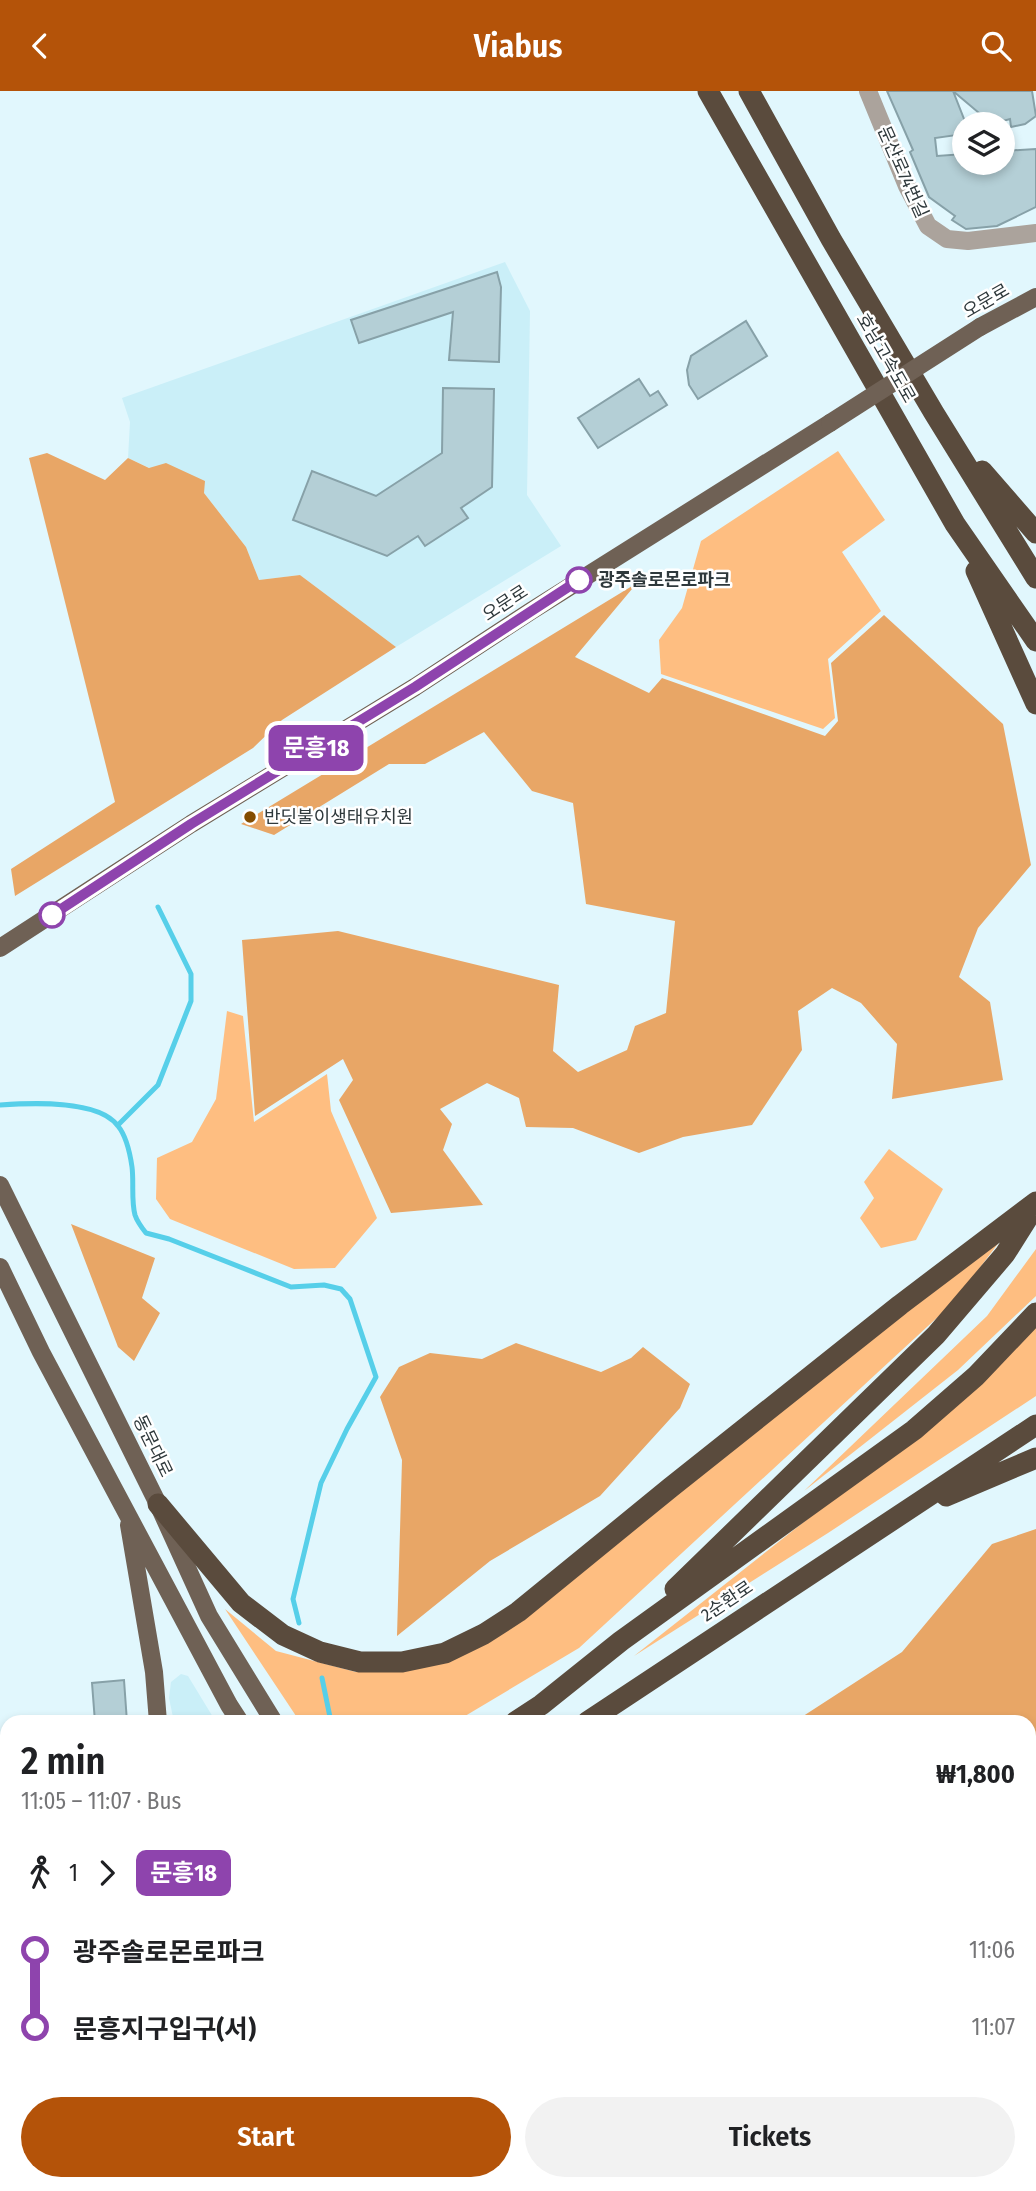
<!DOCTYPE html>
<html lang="en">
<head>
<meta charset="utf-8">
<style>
  :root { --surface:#fff; --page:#f2f2f2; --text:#202124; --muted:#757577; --accent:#b45309 }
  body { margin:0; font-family:"Fira Sans Condensed","Noto Sans KR",sans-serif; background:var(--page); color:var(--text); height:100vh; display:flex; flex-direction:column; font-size:26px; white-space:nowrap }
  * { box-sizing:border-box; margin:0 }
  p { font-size:23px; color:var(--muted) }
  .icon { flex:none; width:38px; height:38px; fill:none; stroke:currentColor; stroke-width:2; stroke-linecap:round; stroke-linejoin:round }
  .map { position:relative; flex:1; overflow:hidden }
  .side { position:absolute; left:0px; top:1624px; width:1036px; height:476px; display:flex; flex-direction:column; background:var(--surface); border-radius:21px 21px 0 0; box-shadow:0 4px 10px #0003 }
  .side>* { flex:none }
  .badge { padding:0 14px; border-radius:10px; font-size:24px; line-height:46px }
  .controls { position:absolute; left:952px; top:21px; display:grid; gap:14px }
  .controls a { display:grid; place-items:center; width:63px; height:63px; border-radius:50%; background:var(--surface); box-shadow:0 4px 10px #0003; font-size:35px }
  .map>.badge { position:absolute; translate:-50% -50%; box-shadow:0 0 0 4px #fff }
  .legs { display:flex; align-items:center; gap:10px; height:77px; padding:0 21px; font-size:23px }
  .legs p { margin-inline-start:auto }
  .overview { display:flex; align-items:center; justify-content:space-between; height:119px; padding:0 21px }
  h1 { font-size:38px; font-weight:600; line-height:52px }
  .button { display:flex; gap:14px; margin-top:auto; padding:14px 21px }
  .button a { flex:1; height:80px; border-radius:42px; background:var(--accent); color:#fff; font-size:28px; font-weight:600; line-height:80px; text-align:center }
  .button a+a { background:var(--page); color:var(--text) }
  ul { padding:0 21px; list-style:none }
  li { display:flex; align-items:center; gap:24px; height:77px; font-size:26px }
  li i { display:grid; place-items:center; width:10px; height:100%; margin:0 9px; background:currentColor }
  li i::after { content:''; width:18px; height:18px; margin:-9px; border:5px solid; border-radius:50%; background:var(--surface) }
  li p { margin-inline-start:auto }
  li:first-child i { background:linear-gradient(#0000 50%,currentColor 0) }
  li:last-child i { background:linear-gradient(currentColor 50%,#0000 0) }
  header { display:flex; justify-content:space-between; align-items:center; height:91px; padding:0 21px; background:var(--accent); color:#fff; font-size:32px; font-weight:600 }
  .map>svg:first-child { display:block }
  .built { fill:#caeff8 }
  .green { fill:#febe81 }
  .forest { fill:#e8a666 }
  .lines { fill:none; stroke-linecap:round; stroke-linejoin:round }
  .stream { stroke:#56cfe9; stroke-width:5 }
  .building { fill:#b4cfd6; stroke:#87a1a8; stroke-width:2 }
  .minor { stroke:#aba39c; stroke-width:18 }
  .major { stroke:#6f6155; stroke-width:18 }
  .highway { stroke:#5a4b3d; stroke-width:21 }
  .major-bridge { stroke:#6f6155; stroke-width:18 }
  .line-1-casing { stroke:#fff; stroke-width:16 }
  .line-1 { stroke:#8e44ad; stroke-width:10 }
  .stop-1-dot { fill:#fff; stroke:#8e44ad; stroke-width:3.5 }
  .poi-dot { fill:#844c00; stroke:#fff; stroke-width:2.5 }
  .labels { text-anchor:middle; stroke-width:5; stroke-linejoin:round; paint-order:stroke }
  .street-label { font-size:18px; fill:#2f393c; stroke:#fff }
  .stop-label { font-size:18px; font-weight:bold; fill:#2f393c; stroke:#fff; text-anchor:start }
  .poi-label { font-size:18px; fill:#2f393c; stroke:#fff; text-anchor:start }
</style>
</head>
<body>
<header><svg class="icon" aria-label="back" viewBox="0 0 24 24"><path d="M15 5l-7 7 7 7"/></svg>Viabus<svg class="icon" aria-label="search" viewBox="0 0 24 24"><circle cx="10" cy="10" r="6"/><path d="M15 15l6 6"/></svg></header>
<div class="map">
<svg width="1036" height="2100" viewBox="0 0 1036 2100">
  <rect width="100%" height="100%" fill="#e1f7fd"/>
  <!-- built -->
  <path class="built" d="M505,171L530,220L527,404L561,455L396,556L300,484L259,489L246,456L204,402L128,367L130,331L122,307Z
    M181,1583L188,1585L216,1631H174L169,1607L171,1591Z
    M218,2093H421L428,2100H227Z"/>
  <!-- green -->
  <path class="green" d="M838,360L885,429L842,461L881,520L828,568L835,627L823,638L661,583L659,549L682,517L701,450Z
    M227,920L243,925L254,1031L327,983L331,1020L377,1127L335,1177L294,1178L170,1128L156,1108L157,1067L192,1051L216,1008Z
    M889,1058L943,1098L916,1149L881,1157L860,1127L874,1107L864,1091Z
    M1000,1150L954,1211L579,1557L455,1631H300L225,1518L276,1560L356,1581L443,1566L919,1206Z
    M1036,1158V1205L958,1279L804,1400L987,1225Z
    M1036,1233V1305L828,1442L634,1565L952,1314Z"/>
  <!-- forest -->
  <path class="forest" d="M47,362L105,389L128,367L149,377L166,372L205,390L204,402L246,456L259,489L300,484L396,556L282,629L253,657L15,805L11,778L115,711L29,367Z
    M637,492L575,566L649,602L662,587L825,645L838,630L831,572L884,524L1003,633L1031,774L978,837L959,886L990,911L1003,989L892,1008L897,953L861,912L832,897L798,920L802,959L752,1034L683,1046L639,1062L573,1037L526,1036L519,1007L487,992L440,1018L452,1033L443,1059L483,1114L391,1122L339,1009L353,989L343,968L255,1025L242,849L338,840L559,894L553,960L578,981L627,959L635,935L666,922L675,830L586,813L573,712L532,700L484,641L425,673H389L274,744L241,733Z
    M71,1133L155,1167L142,1207L160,1222L134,1270L118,1256Z
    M516,1252L601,1281L631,1267L643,1256L690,1293L680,1317L600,1405L490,1470L397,1545L402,1369L380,1306L399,1276L430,1262L482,1268Z
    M1036,1438V2100H920L919,2093H1029V1631H794L902,1561L992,1453Z
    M7,2078V2093H94L103,2100H0V2079Z"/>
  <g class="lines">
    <!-- stream -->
    <path class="stream" d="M0,1014C29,1012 99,1008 118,1035C127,1046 130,1062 132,1076C134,1091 131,1109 135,1124C137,1130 142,1137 146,1142L169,1148L291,1196L324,1194L341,1198L350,1208L376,1286L347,1338L321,1392L293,1508L299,1532
      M118,1034L158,994L191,910V883L158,816
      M322,1587L331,1631
      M760,2093L768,2100"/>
  </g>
  <!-- building -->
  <path class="building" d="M887,0H953L964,28V43L935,47L937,65L964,63V72H1003V60L1036,58V116L997,135L966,138L952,129L955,125L929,106L910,61L913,59Z
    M953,0H1032L1036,25L1025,33L1011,36L1010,28L992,33Z
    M497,181L501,196L499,271L449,269L453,221L359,252L351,229Z
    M746,230L767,265L698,308L689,294L687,279L691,265Z
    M639,288L650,305L658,300L667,314L598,357L578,327Z
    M443,297L494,298L492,396L461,417L468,427L425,455L418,445L387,465L293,429L312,380L376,405L442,362Z
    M124,1589L127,1631H95L92,1592Z"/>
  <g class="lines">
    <!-- minor -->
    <path class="minor" d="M868,0L907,95L928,135L947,148L968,150L1036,142"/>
    <!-- major -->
    <path class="major" d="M980,236L1036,206
      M0,857L191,733L415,596L531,520L830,332
      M0,1094L158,1413L209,1525L274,1631
      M0,1176L41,1261L229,1614L240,1631
      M129,1434L154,1581L158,1631
      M0,1969L7,1975
      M147,2093L157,2100
      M434,2093L441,2100
      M639,2093L646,2100
      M687,2093L694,2100"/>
    <!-- highway -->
    <path class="highway" d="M708,0L955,433L1036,550
      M749,0L831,148L934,322L1036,487
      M982,380L1036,442
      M976,480L1036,613
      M946,1405L1036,1367
      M158,1413L241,1512L283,1544L320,1561L360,1571H402L445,1562L484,1543L518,1521L670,1397L900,1214L1036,1111
      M675,1498L936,1244L1005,1163L1034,1117
      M515,1631L541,1614L621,1550L914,1339L976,1285L1036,1222
      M587,1631L1036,1334
      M0,1836L7,1835
      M0,1876L7,1875
      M0,2009L7,2014
      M114,2093L123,2100
      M198,2093L206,2100"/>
    <!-- major-bridge -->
    <path class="major-bridge" d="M830,332L980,236"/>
  </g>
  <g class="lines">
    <!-- line-1 casing -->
    <g class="line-1-casing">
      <path id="line-1" d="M52,824L191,733L415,596L579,489"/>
    </g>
    <!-- line-1 -->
    <use href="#line-1" class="line-1"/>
  </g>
  <!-- markers -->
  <g class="stop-1-dot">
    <circle cx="579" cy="489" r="12"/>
    <circle cx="52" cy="824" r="12"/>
  </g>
  <circle class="poi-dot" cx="250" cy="726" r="7"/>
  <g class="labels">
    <!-- street labels -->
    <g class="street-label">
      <text transform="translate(903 81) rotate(66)" y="6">문산로74번길</text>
      <text transform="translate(986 210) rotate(-30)" y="6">오문로</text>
      <text transform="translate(886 267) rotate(60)" y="6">호남고속도로</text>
      <text transform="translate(505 512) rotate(-33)" y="6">오문로</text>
      <text transform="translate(153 1355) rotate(64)" y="6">동문대로</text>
      <text transform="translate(727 1510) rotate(-34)" y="6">2순환로</text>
    </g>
    <!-- stop labels -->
    <g class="stop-label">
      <text x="598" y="495">광주솔로몬로파크</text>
    </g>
    <!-- poi labels -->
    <g class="poi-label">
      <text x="264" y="732">반딧불이생태유치원</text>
    </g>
  </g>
</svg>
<div class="controls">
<a><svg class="icon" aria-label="layers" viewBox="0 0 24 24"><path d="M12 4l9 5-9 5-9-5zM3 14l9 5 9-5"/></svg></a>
</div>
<b class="badge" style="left:316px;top:657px;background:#8e44ad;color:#fff">문흥18</b>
<section class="side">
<div class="overview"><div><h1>2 min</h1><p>11:05 – 11:07 · Bus</p></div><b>₩1,800</b></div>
<div class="legs"><svg class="icon" aria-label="walk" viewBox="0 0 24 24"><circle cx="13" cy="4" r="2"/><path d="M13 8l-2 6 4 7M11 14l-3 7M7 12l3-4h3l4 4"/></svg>1<svg class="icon" aria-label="forward" viewBox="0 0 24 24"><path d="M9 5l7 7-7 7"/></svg><b class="badge" style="background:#8e44ad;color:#fff">문흥18</b></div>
<ul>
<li><i style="color:#8e44ad"></i><b>광주솔로몬로파크</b><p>11:06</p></li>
<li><i style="color:#8e44ad"></i><b>문흥지구입구(서)</b><p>11:07</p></li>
</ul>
<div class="button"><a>Start</a><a>Tickets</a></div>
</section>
</div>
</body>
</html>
